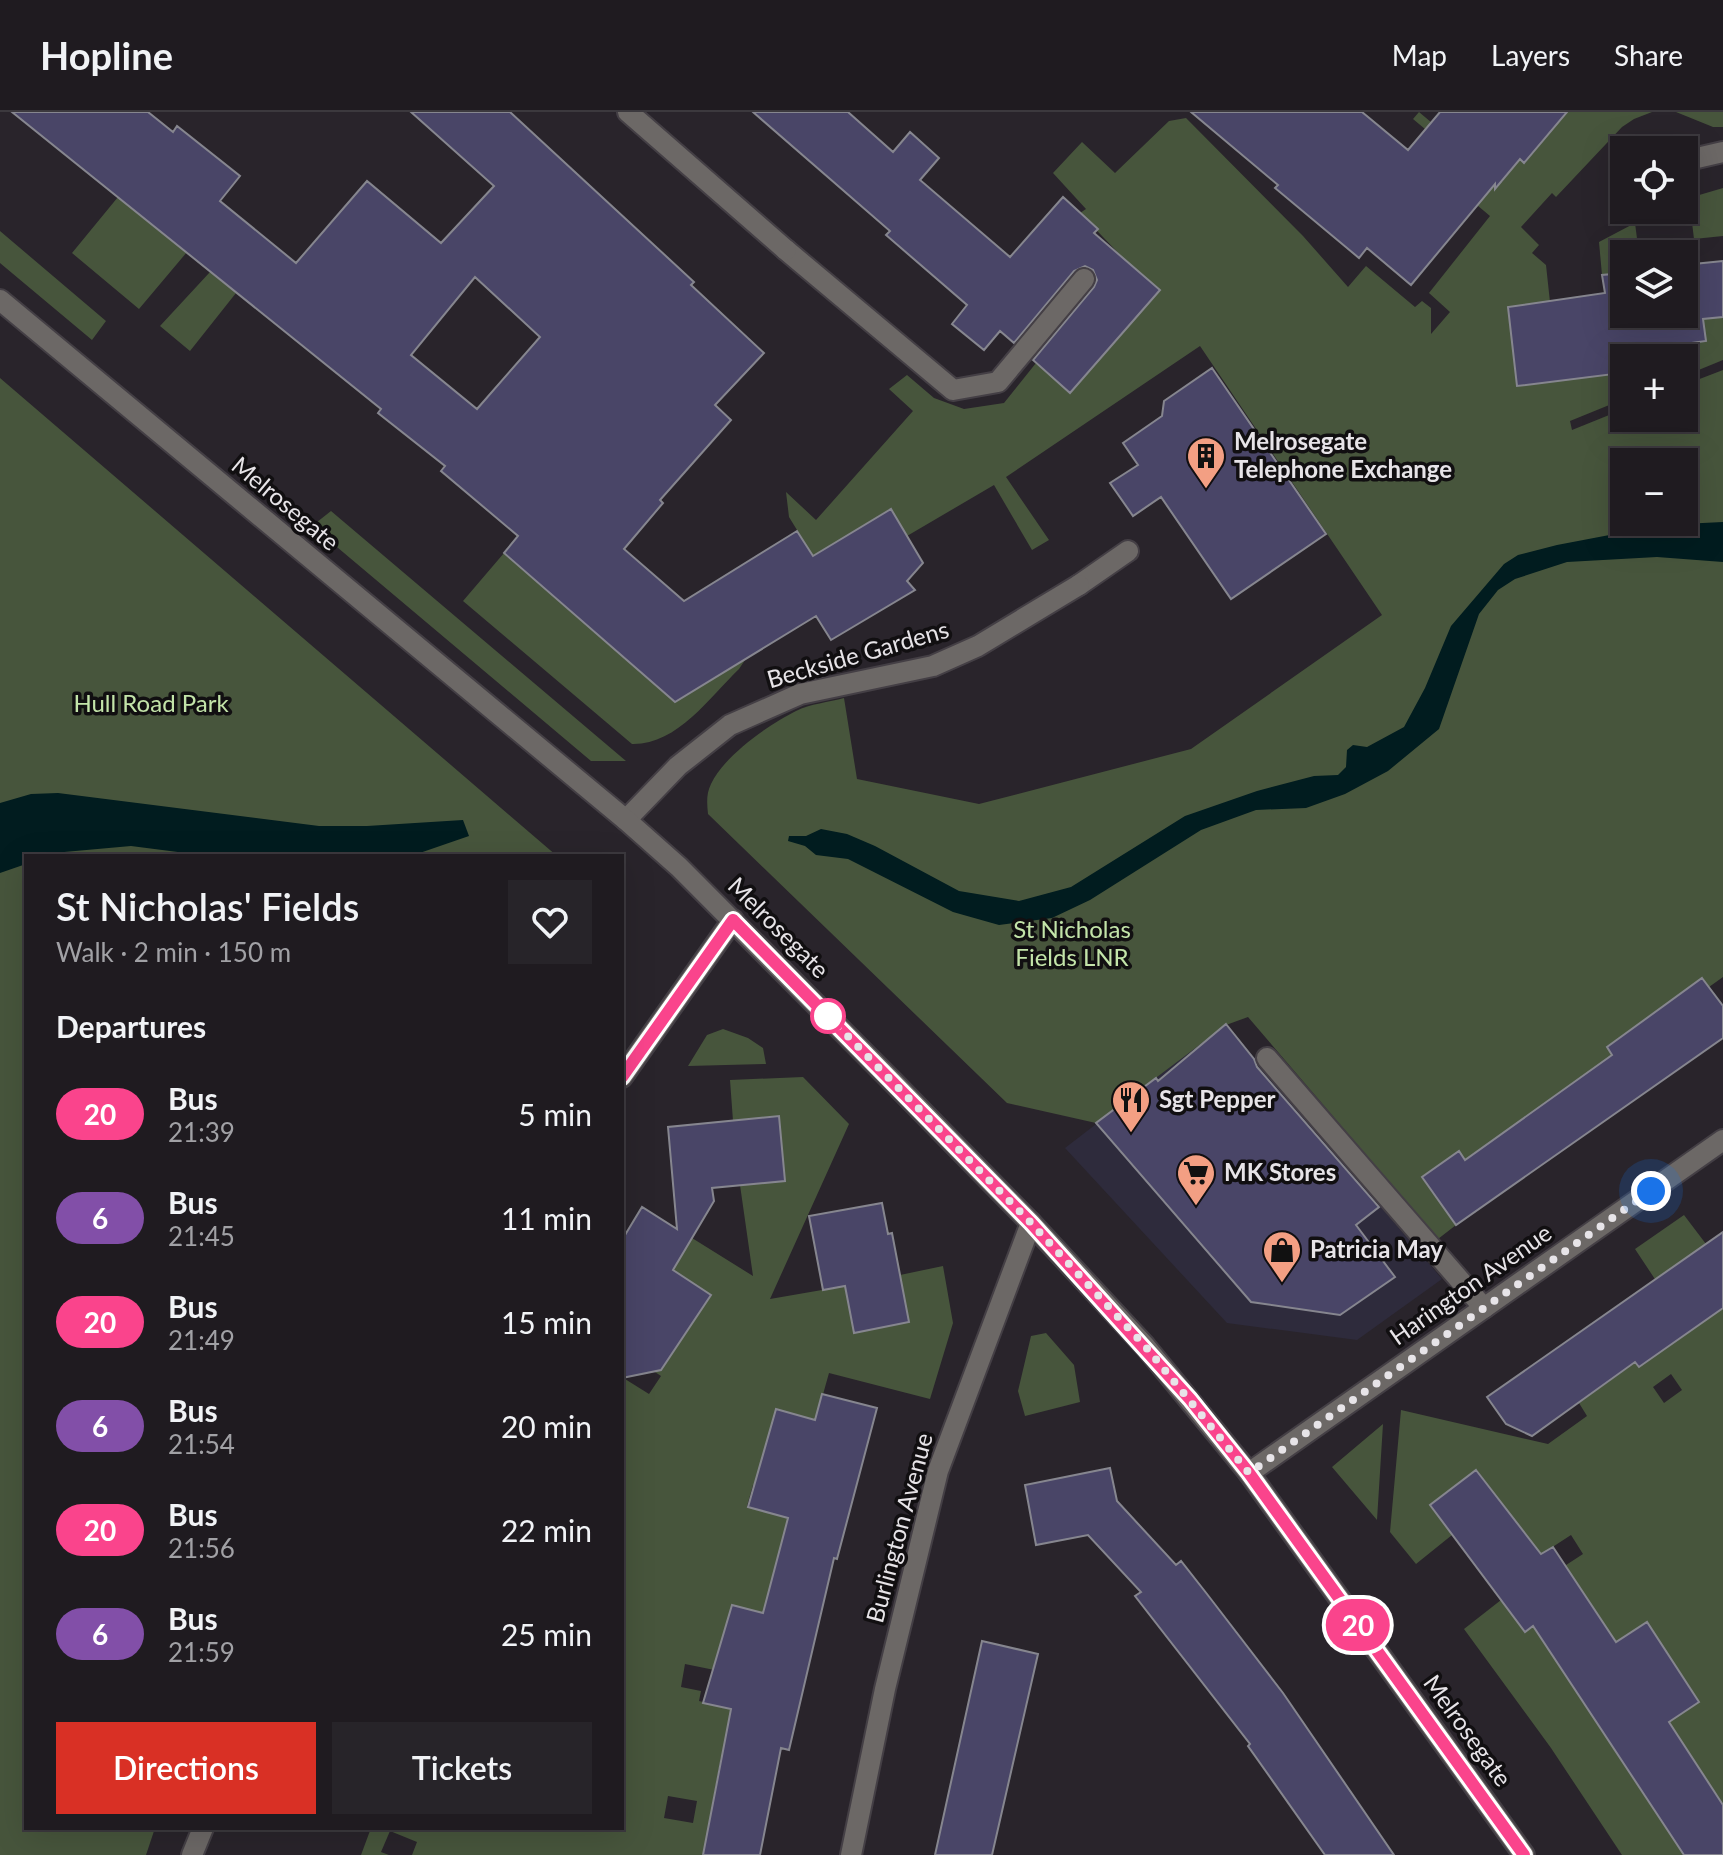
<!DOCTYPE html>
<html lang="en">
<head>
<meta charset="utf-8">
<style>
  :root { --surface:#1f1b20; --page:#272429; --text:#f1f3f6; --muted:#a1a1a5; --line:#3c393e; --accent:#d93025 }
  body { margin:0; font-family:Lato,sans-serif; background:var(--page); color:var(--text); height:100vh; display:flex; flex-direction:column; font-size:30px; white-space:nowrap }
  * { box-sizing:border-box; margin:0 }
  p { font-size:26px; color:var(--muted) }
  .icon { flex:none; width:44px; height:44px; fill:none; stroke:currentColor; stroke-width:2; stroke-linecap:round; stroke-linejoin:round }
  .map { position:relative; flex:1; overflow:hidden }
  .sheet { position:absolute; left:24px; top:742px; width:600px; height:976px; display:flex; flex-direction:column; background:var(--surface); border-radius:0px; box-shadow:0 8px 32px #0002,0 0 0 2px var(--line) }
  .sheet>* { flex:none }
  .badge { padding:0 16px; border-radius:26px; font-size:28px; line-height:52px }
  .controls { position:absolute; left:1610px; top:24px; display:grid; gap:16px }
  .controls a { display:grid; place-items:center; width:88px; height:88px; border-radius:0px; background:var(--surface); box-shadow:0 8px 32px #0002,0 0 0 2px var(--line); font-size:40px }
  .you { position:absolute; width:40px; height:40px; margin:-20px; border:6px solid #fff; border-radius:50%; background:#1a73e8; box-shadow:0 0 0 12px #1a73e833 }
  .map>.badge { position:absolute; translate:-50% -50%; box-shadow:0 0 0 4px #fff }
  h2 { padding:0 32px; font-size:30px; line-height:72px }
  .round { display:grid; place-items:center; flex:none; width:84px; height:84px; border-radius:0px; background:var(--page) }
  .head { display:flex; align-items:center; justify-content:space-between; height:136px; padding:0 32px }
  h1 { font-size:38px; font-weight:600; line-height:60px }
  .primary-button { display:flex; gap:16px; margin-top:auto; padding:16px 32px }
  .primary-button a { flex:1; height:92px; border-radius:0px; background:var(--accent); color:#fff; font-size:32px; font-weight:600; line-height:92px; text-align:center }
  .primary-button a+a { background:var(--page); color:var(--text) }
  ul { padding:0; list-style:none }
  li { display:flex; align-items:center; gap:24px; height:104px; padding:0 32px }
  li div { flex:1 }
  li b { display:block; font-size:30px }
  li em { font-style:normal }
  li .badge { min-width:88px; font-weight:700; text-align:center }
  header { display:flex; align-items:center; gap:48px; box-sizing:border-box; height:112px; padding:0 40px; background:var(--surface); border-bottom:2px solid var(--line) }
  header strong { font-size:38px }
  nav { display:flex; gap:44px; margin-inline-start:auto; font-size:28px }
  .map>svg:first-child { display:block }
  .commercial { fill:#2e2b3c }
  .green { fill:#47553c; fill-rule:evenodd }
  .water { fill:#011c1f }
  .building { fill:#494567; stroke:#86868f; stroke-width:2; fill-rule:evenodd }
  .lines { fill:none; stroke-linecap:round; stroke-linejoin:round }
  .service-casing { stroke:#443f45; stroke-width:24 }
  .minor-casing { stroke:#443f45; stroke-width:24 }
  .tertiary-casing { stroke:#443f45; stroke-width:24 }
  .service { stroke:#6c6866; stroke-width:20 }
  .minor { stroke:#6c6866; stroke-width:20 }
  .tertiary { stroke:#6c6866; stroke-width:20 }
  .line-casing { stroke:#fff; stroke-width:18 }
  .line { stroke:#fa448c; stroke-width:12 }
  .walk { stroke:#e7e4e8; stroke-width:8; stroke-dasharray:0 14.4 }
  .stop-dot { fill:#fff; stroke:#fa448c; stroke-width:4 }
  .labels { text-anchor:middle; stroke-width:7; stroke-linejoin:round; paint-order:stroke }
  .poi-label { font-size:24px; font-weight:bold; fill:#e7e4e8; stroke:#110f11; text-anchor:start }
  .street-label { font-size:24px; fill:#e7e4e8; stroke:#110f11 }
  .park-label { font-size:24px; fill:#c3e4a9; stroke:#110f11 }
</style>
</head>
<body>
<header>
<strong>Hopline</strong>
<nav><a>Map</a><a>Layers</a><a>Share</a></nav>
</header>
<div class="map">
<svg width="1723" height="1743" viewBox="0 0 1723 1743">
  <rect width="100%" height="100%" fill="#29242b"/>
  <!-- commercial -->
  <path class="commercial" d="M1226,912L1442,1167L1357,1228L1227,1211L1065,1036Z"/>
  <!-- green -->
  <path class="green" d="M1419,0L1502,70L1520,47L1525,51L1554,16L1560,0H1652L1634,7L1622,15L1556,85L1552,81L1521,115L1539,133L1532,141L1546,153L1550,190L1508,195L1614,262L1611,241L1706,228L1703,207L1723,205V248L1684,264V246H1624V287L1570,309L1572,318L1624,297V306H1684V273L1723,258V865L1709,875L1702,866L1608,935L1613,943L1465,1048L1459,1039L1423,1064L1456,1113L1438,1127L1248,905L1226,913L1096,1011L1007,991L708,702C707,692 706,682 711,672C724,644 768,613 796,599C810,592 829,590 844,586L857,667L979,692L1191,637L1382,503L1200,234L1006,365L1049,428L1032,438L994,373L907,424L890,397L813,444L789,405L786,380L816,408L913,299L889,277L907,263L934,286L964,297L1004,291L1036,251L1071,280L1159,178L1126,149L1080,101L1086,97L1053,61L1082,30L1115,61L1169,9L1186,6L1303,124L1348,175L1366,154L1415,195L1422,189L1431,196V222L1450,200L1429,181L1490,104L1434,57L1449,37L1413,7ZM1624,350H1684V410H1624Z
    M1676,0H1723V15H1713Z
    M141,57L168,67L139,103L187,140L139,197L72,141Z
    M1723,76V124L1694,127L1689,86Z
    M1635,111L1639,142H1624V161L1602,163L1599,130Z
    M0,119L106,209L92,228L0,151Z
    M210,160L236,181L190,239L160,214Z
    M0,266L557,744H26V1716H155L146,1743H0Z
    M331,399L626,649H591L312,414Z
    M504,441L675,589L745,548L739,557C709,586 677,633 632,632L463,489Z
    M723,917L748,926L763,936L766,952L688,954L707,923Z
    M803,965L849,1012L770,1187L845,1174L909,1210L900,1163L943,1154L953,1211L930,1287L829,1261L781,1432L749,1565L685,1552L681,1575L701,1579L699,1589L726,1596L729,1586L745,1588L730,1646L721,1645L703,1743H412L417,1730L390,1719L381,1740L389,1743H361L371,1716H622V1240L692,1126L753,1164L740,1073L785,1068L779,1005L733,1009L730,968ZM687,1167L711,1183L699,1201L675,1186ZM637,1248L661,1264L649,1282L625,1267ZM753,1373L781,1381L775,1402L747,1394ZM668,1684L697,1689L693,1711L664,1706Z
    M1684,1103L1706,1132L1713,1203L1723,1196V1693L1707,1669L1684,1743H1622L1551,1636L1464,1517L1501,1488L1526,1519L1571,1484L1477,1358L1430,1393L1452,1423L1416,1452L1390,1420L1401,1298L1548,1332L1587,1304L1579,1291L1686,1214L1635,1137ZM1671,1262L1682,1278L1664,1291L1653,1275ZM1571,1423L1583,1442L1563,1455L1551,1436ZM1647,1510L1659,1529L1627,1523Z
    M1046,1221L1074,1253L1080,1290L1025,1304L1018,1279L1031,1224Z
    M1383,1312L1377,1408L1332,1355Z"/>
  <!-- water -->
  <path class="water" d="M1723,410V450L1657,445L1567,450L1515,467L1498,478L1479,502L1439,617L1388,659L1345,682L1306,696L1256,698L1201,718L1090,788L1052,806L999,813L953,800L848,747L816,743L805,734L788,729L789,724H806L821,717L847,722L875,734L959,779L1019,789L1071,775L1185,704L1257,679L1314,664L1338,663L1346,655L1347,638L1353,633L1367,635L1404,615L1425,576L1451,514L1504,452L1518,443L1557,433L1662,413Z
    M58,681L319,714H367L463,708L469,724L411,744H209L131,734L64,740L50,744H26V752L0,761V691L31,682Z"/>
  <!-- building -->
  <path class="building" d="M12,0H148L173,20L177,14L240,64L220,89L296,151L367,69L441,131L494,74L411,0H510L694,170L691,173L764,241L715,293L731,308L660,388L663,391L624,437L684,489L797,419L813,444L891,397L923,451L907,469L915,478L831,528L816,504L675,590L504,441L518,424L441,359L445,354L378,301L381,297ZM475,165L540,225L477,297L411,243Z
    M753,0H848L893,40L910,20L939,46L920,68L1010,145L1063,85L1098,117L1094,121L1160,178L1070,281L1033,248L1094,175L1097,168L1093,158L1085,154L1074,159L1014,231L1000,219L984,238L952,212L967,193L886,123L890,119Z
    M1191,0H1362L1408,38L1440,0H1567L1524,51L1520,47L1495,77V72L1411,173L1367,136L1359,146L1275,76L1278,73Z
    M1723,149V205L1703,207L1706,229L1611,242L1614,262L1517,274L1508,195L1605,181L1602,163L1624,161V202H1684V153Z
    M1212,256L1326,422L1231,487L1161,385L1133,404L1110,371L1138,353L1123,331L1162,304L1164,289Z
    M1702,866L1723,894V926L1456,1113L1422,1065L1459,1039L1465,1048L1612,943L1607,935Z
    M1226,912L1254,947L1257,955L1379,1095L1356,1113L1395,1165L1340,1203L1251,1190L1096,1011L1156,966L1158,969Z
    M779,1004L785,1069L712,1076L714,1089L673,1158L711,1183L661,1258L622,1266V1128L642,1095L677,1117L668,1015Z
    M882,1091L888,1122L892,1121L909,1210L854,1221L845,1174L823,1178L809,1104Z
    M1723,1120V1196L1639,1255L1635,1250L1532,1324L1506,1312L1487,1285Z
    M822,1282L877,1296L837,1447L834,1446L789,1638L781,1636L760,1743H703L731,1597L703,1591L732,1493L763,1501L788,1406L748,1395L776,1297L815,1308Z
    M1110,1356L1117,1389L1176,1453L1181,1449L1207,1482L1283,1581L1394,1743H1325L1248,1634L1250,1632L1135,1484L1141,1480L1088,1423L1036,1433L1025,1373Z
    M1476,1358L1541,1442L1553,1435L1616,1530L1647,1510L1699,1590L1669,1610L1723,1693V1743H1684L1533,1514L1525,1520L1430,1393Z
    M982,1529L1038,1542L992,1743H935Z"/>
  <g class="lines">
    <!-- service casing -->
    <g class="service-casing">
      <path id="service" d="M786,138L953,278L998,270L1084,167
        M1079,473L1128,439
        M1267,946L1484,1196"/>
    </g>
    <!-- minor casing -->
    <g class="minor-casing">
      <path id="minor" d="M628,0L786,138
        M1684,49L1723,40
        M626,708L678,654L730,613L800,582L933,554L978,534L1079,473
        M622,965L733,808
        M1249,1361L1723,1028
        M192,1743L203,1716
        M851,1743L885,1577L938,1359L1031,1111"/>
    </g>
    <!-- tertiary casing -->
    <g class="tertiary-casing">
      <path id="tertiary" d="M0,188L626,708L679,755L896,973L1031,1111L1145,1234L1249,1361L1524,1743"/>
    </g>
    <!-- service -->
    <use href="#service" class="service"/>
    <!-- minor -->
    <use href="#minor" class="minor"/>
    <!-- tertiary -->
    <use href="#tertiary" class="tertiary"/>
  </g>
  <g class="lines">
    <!-- line casing -->
    <g class="line-casing">
      <path id="line" d="M622,965L733,808L1031,1111L1190,1287L1249,1361L1524,1743"/>
    </g>
    <!-- line -->
    <use href="#line" class="line"/>
    <!-- walk -->
    <path class="walk" d="M828,904L1031,1111L1145,1234L1249,1361L1651,1079"/>
  </g>
  <!-- icons -->
  <defs>
    <g id="building-pin" transform="scale(2)"><path d="M0 17L-7.5 6A9.5 9.5 0 1 1 7.5 6Z" fill="#f39f83" stroke="#110f11"/><path d="M-4-6H4V6H1V3H-1V6H-4ZM-2.5-4.3h1.7v1.8h-1.7ZM.8-4.3h1.7v1.8H.8ZM-2.5-1h1.7V.8h-1.7ZM.8-1h1.7V.8H.8Z" fill="#111"/></g>
    <g id="restaurant-pin" transform="scale(2)"><path d="M0 17L-7.5 6A9.5 9.5 0 1 1 7.5 6Z" fill="#f39f83" stroke="#110f11"/><path d="M-5-6h1v4h1v-4h1v4h1v-4h1v5L-1.5 .5V6h-2V.5L-5-1ZM5-6V6H3V1.5H1.5Q1.5-4 5-6Z" fill="#111"/></g>
    <g id="supermarket-pin" transform="scale(2)"><path d="M0 17L-7.5 6A9.5 9.5 0 1 1 7.5 6Z" fill="#f39f83" stroke="#110f11"/><path d="M-6-5.5h2.5l.6 2H6L4.5 2H-2.5L-4.4-4H-6ZM-1.5 3.2a1.3 1.3 0 1 0 .1 0ZM3 3.2a1.3 1.3 0 1 0 .1 0Z" fill="#111"/></g>
    <g id="shop-pin" transform="scale(2)"><path d="M0 17L-7.5 6A9.5 9.5 0 1 1 7.5 6Z" fill="#f39f83" stroke="#110f11"/><path d="M-5-2.5h2.3a2.7 3.5 0 0 1 5.4 0H5L5.5 6h-11ZM-1.5-2.5h3a1.5 2.3 0 0 0-3 0Z" fill="#111"/></g>
  </defs>
  <g fill-rule="evenodd">
    <use href="#building-pin" x="1206" y="344"/>
    <use href="#restaurant-pin" x="1131" y="988"/>
    <use href="#supermarket-pin" x="1196" y="1061"/>
    <use href="#shop-pin" x="1282" y="1138"/>
  </g>
  <!-- markers -->
  <circle class="stop-dot" cx="828" cy="904" r="16"/>
  <g class="labels">
    <!-- poi labels -->
    <g class="poi-label">
      <text x="1234" y="338">Melrosegate<tspan x="1234" dy="28">Telephone Exchange</tspan></text>
      <text x="1159" y="996">Sgt Pepper</text>
      <text x="1224" y="1069">MK Stores</text>
      <text x="1310" y="1146">Patricia May</text>
    </g>
    <!-- street labels -->
    <g class="street-label">
      <text transform="translate(285 392) rotate(40)" y="8">Melrosegate</text>
      <text transform="translate(858 543) rotate(-16)" y="8">Beckside Gardens</text>
      <text transform="translate(778 816) rotate(45)" y="8">Melrosegate</text>
      <text transform="translate(1471 1173) rotate(-35)" y="8">Harington Avenue</text>
      <text transform="translate(900 1416) rotate(-75)" y="8">Burlington Avenue</text>
      <text transform="translate(1467 1619) rotate(54)" y="8">Melrosegate</text>
    </g>
    <!-- park labels -->
    <g class="park-label">
      <text x="151" y="600">Hull Road Park</text>
      <text x="1072" y="826">St Nicholas<tspan x="1072" dy="28">Fields LNR</tspan></text>
    </g>
  </g>
</svg>
<div class="controls">
<a><svg class="icon" aria-label="locate" viewBox="0 0 24 24"><circle cx="12" cy="12" r="6"/><path d="M12 2v4M12 18v4M2 12h4M18 12h4"/></svg></a>
<a><svg class="icon" aria-label="layers" viewBox="0 0 24 24"><path d="M12 4l9 5-9 5-9-5zM3 14l9 5 9-5"/></svg></a>
<a>+</a>
<a>−</a>
</div>
<div class="you" style="left:1651px;top:1079px"></div>
<b class="badge" style="left:1358px;top:1513px;background:#fa448c;color:#fff">20</b>
<section class="sheet">
<div class="head"><div><h1>St Nicholas' Fields</h1><p>Walk · 2 min · 150 m</p></div><a class="round"><svg class="icon" aria-label="heart" viewBox="0 0 24 24"><path d="M12 20l-8-8c-3-5 5-10 8-4 3-6 11-1 8 4z"/></svg></a></div>
<h2>Departures</h2>
<ul>
<li><span class="badge" style="background:#fa448c;color:#fff">20</span><div><b>Bus</b><p>21:39</p></div><em>5 min</em></li>
<li><span class="badge" style="background:#824fa8;color:#fff">6</span><div><b>Bus</b><p>21:45</p></div><em>11 min</em></li>
<li><span class="badge" style="background:#fa448c;color:#fff">20</span><div><b>Bus</b><p>21:49</p></div><em>15 min</em></li>
<li><span class="badge" style="background:#824fa8;color:#fff">6</span><div><b>Bus</b><p>21:54</p></div><em>20 min</em></li>
<li><span class="badge" style="background:#fa448c;color:#fff">20</span><div><b>Bus</b><p>21:56</p></div><em>22 min</em></li>
<li><span class="badge" style="background:#824fa8;color:#fff">6</span><div><b>Bus</b><p>21:59</p></div><em>25 min</em></li>
</ul>
<div class="primary-button"><a>Directions</a><a>Tickets</a></div>
</section>
</div>
</body>
</html>
